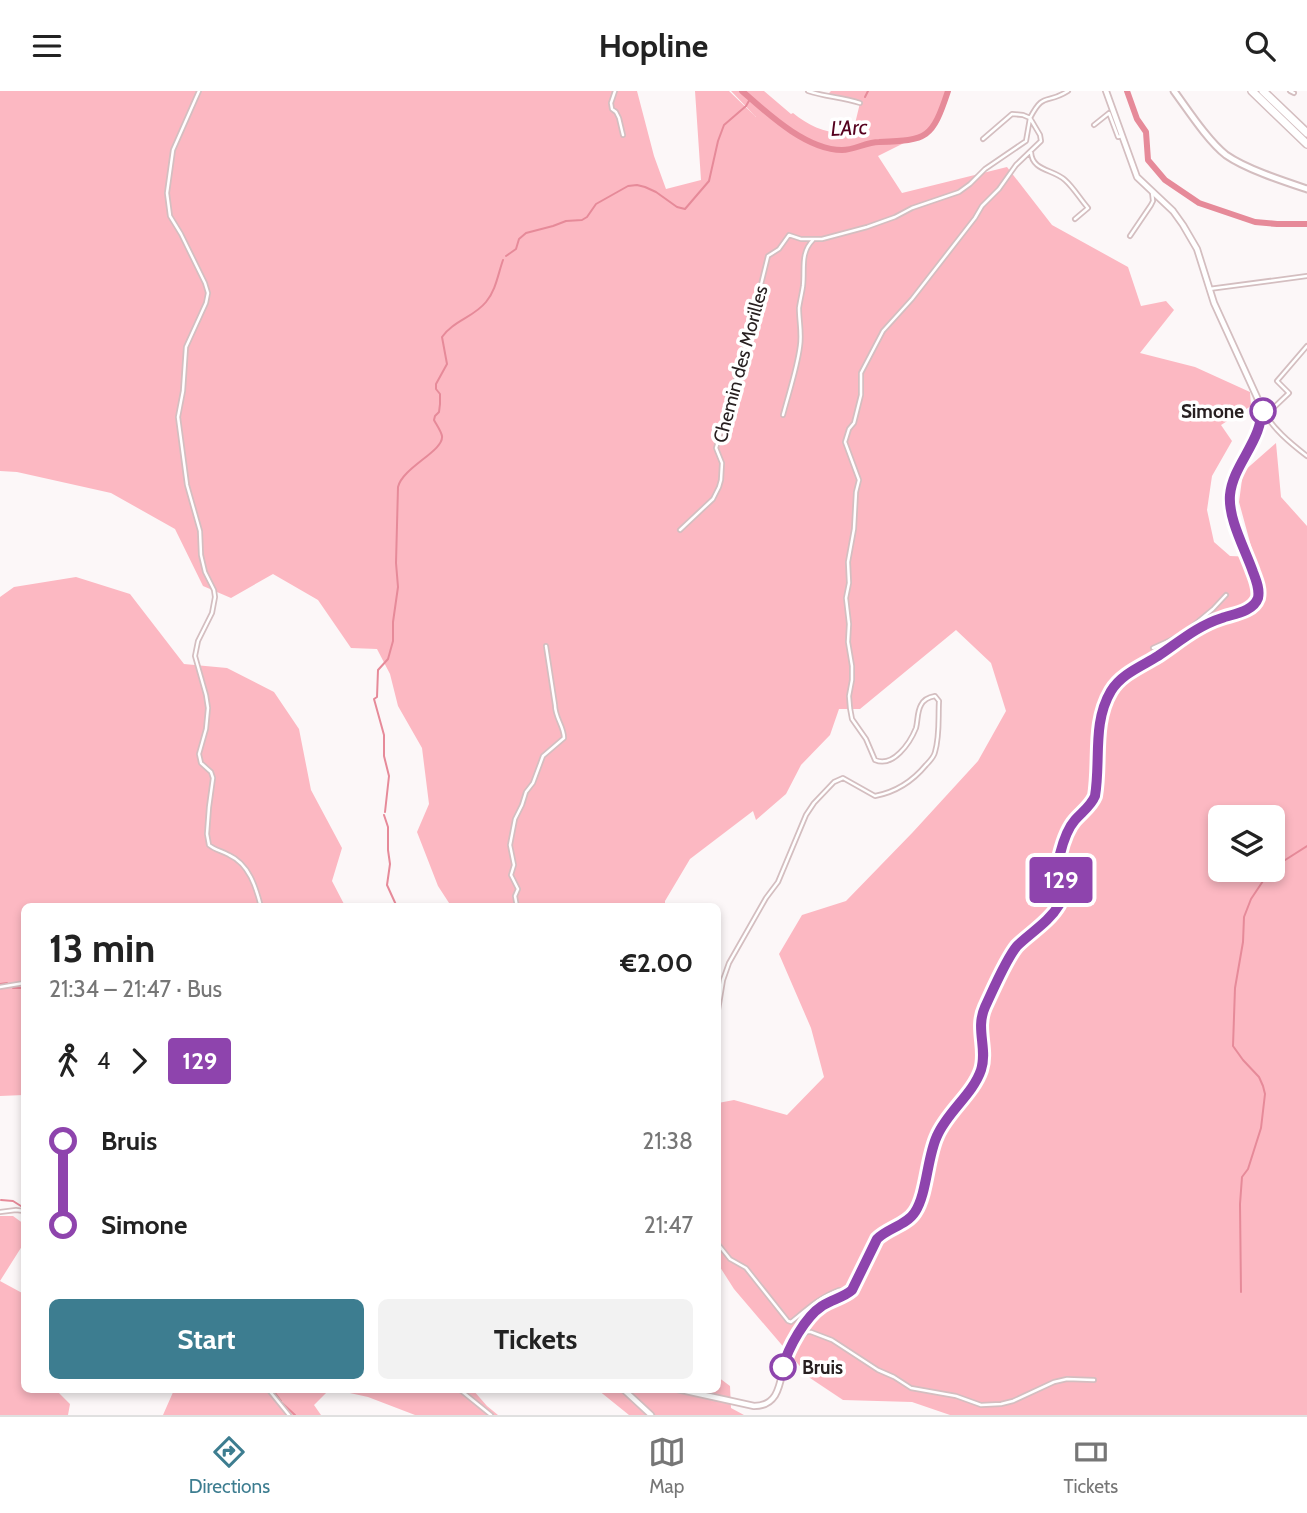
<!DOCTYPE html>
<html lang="en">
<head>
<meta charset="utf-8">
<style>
  :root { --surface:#fff; --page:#f2f2f2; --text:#222; --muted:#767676; --line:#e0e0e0; --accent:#3d7d90 }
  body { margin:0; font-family:Cabin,sans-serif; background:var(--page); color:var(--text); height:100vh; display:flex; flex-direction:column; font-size:26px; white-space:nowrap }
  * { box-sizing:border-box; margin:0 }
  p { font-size:23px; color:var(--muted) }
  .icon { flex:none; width:38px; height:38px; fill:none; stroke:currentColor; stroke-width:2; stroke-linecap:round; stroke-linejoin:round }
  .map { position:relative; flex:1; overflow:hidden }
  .details { position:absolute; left:21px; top:812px; width:700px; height:490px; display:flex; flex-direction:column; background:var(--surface); border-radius:10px; box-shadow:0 4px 10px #0003 }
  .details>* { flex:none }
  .badge { padding:0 14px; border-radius:5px; font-size:24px; line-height:46px }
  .buttons { position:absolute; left:1208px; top:714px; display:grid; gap:14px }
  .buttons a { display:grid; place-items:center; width:77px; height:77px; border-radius:10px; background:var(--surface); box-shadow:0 4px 10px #0003; font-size:35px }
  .map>.badge { position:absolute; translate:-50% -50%; box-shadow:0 0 0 4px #fff }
  .legs { display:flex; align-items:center; gap:10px; height:77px; padding:0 28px; font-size:23px }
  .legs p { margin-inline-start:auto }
  .head { display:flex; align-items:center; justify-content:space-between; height:119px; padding:0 28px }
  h1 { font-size:38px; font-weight:700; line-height:52px }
  .cta { display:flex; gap:14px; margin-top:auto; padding:14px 28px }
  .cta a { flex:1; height:80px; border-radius:10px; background:var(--accent); color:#fff; font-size:28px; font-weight:700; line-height:80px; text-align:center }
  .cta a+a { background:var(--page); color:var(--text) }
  ul { padding:0 28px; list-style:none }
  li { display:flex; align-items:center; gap:24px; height:84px; font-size:26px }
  li i { display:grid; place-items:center; width:10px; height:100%; margin:0 9px; background:currentColor }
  li i::after { content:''; width:18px; height:18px; margin:-9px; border:5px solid; border-radius:50%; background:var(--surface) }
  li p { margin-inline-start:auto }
  li:first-child i { background:linear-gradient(#0000 50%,currentColor 0) }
  li:last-child i { background:linear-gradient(currentColor 50%,#0000 0) }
  header { display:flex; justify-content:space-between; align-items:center; height:91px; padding:0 28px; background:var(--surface); font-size:32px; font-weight:700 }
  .dock { display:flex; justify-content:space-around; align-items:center; height:98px; border-top:2px solid var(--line); background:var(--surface); font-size:19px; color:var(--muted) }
  .dock a { display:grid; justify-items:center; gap:4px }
  .dock .on { color:var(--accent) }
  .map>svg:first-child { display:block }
  .green { fill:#fcb8c2; fill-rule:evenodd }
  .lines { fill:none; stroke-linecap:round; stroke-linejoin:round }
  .stream { stroke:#e68a99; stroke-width:2 }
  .river { stroke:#e68a99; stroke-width:6 }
  .street-casing { stroke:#d4bec0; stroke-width:6 }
  .secondary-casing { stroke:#d4bec0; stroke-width:8 }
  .primary-casing { stroke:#d4bec0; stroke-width:9 }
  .highway-casing { stroke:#d4bec0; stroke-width:10 }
  .street { stroke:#fff; stroke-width:2.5 }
  .secondary { stroke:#fff; stroke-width:4.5 }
  .primary { stroke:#fff; stroke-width:5 }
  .highway { stroke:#fff; stroke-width:7 }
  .line-1-casing { stroke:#fff; stroke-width:16 }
  .line-1 { stroke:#8e44ad; stroke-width:10 }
  .stop-1-dot { fill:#fff; stroke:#8e44ad; stroke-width:3.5 }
  .labels { text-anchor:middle; stroke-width:7; stroke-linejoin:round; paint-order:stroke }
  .street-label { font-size:19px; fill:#282021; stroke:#fff }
  .stop-label { font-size:19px; font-weight:bold; fill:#282021; stroke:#fff; text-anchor:end }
  .water-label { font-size:21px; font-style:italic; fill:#55011e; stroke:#fff }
</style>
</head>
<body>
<header><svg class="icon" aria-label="menu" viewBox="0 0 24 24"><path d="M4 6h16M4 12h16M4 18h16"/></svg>Hopline<svg class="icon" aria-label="search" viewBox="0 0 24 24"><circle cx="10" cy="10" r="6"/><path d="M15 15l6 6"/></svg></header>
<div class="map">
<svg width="1307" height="1324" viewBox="0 0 1307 1324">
  <rect width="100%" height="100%" fill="#fcf7f8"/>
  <!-- green -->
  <path class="green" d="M0,0H637L654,65L666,98L701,89L695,0H729L756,26L731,0H764L791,23L793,22C810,36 831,45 853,41L860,12L838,4L828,3L831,0H948L939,26L928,40L920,47L908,50L878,65L902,102L1007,76L1052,134L1128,176L1141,215L1166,210L1174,219L1140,262L1195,276L1250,301L1251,315L1221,334L1232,350L1212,385L1207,419L1214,451L1230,465L1254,466L1239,411L1243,381L1276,352L1281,406L1307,435V1324H950L912,1311L843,1309L810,1287L734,1198L718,1173V1012L734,1009L787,1024L824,986L811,937L779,863L802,824L846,810L913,741L978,670L1006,620L991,572L956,539L860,618H839L830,644L801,674L786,703L756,729L753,720L690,768L665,810V815H451L438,795L417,741L429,713L422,657L398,615L390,583L377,558L351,557L318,509L273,483L231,507L203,495L175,438L111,402L17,381L0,380ZM1220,726H1272V779H1220Z
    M76,486L130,503L184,573L227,577L274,601L299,638L311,699L342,757L332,790L345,815L24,816V1004L0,1005V506L14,496Z
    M0,1125H13L24,1133V1152L0,1190L24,1203V1298L56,1299L70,1313L68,1324H0Z
    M718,1286L730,1295L731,1317L744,1324H629L598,1299L718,1298Z
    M174,1299H329L314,1314L321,1324H163Z
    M336,1299H473L487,1315L498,1324H415L368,1306Z"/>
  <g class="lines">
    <!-- stream -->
    <path class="stream" d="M865,6L868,0
      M506,165L516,158L519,148L526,142L553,135L566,130L582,129L587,126L596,113L628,95L637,94L645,96L656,101L677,116L685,118L709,90L718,50L724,34L746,15L750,8
      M385,721L389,685L384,665V644L374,608L377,606L378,579L388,568L393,550V531L398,496L396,472L398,396C403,376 444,360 442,345C441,340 436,333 434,329L435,325L439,321L440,313V303L436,298V293L447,273L442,246C453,230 474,226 486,211C496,199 498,183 503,169
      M384,724L388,736V759L390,773L387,794L397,816
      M0,893L7,892
      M13,897H24
      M1,1109L13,1110L24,1117
      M1241,1201L1240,1113L1242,1086L1248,1078L1261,1037L1265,1003L1263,995L1259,986L1243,969L1233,955L1235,897L1243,851L1244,826L1251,808L1263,790L1282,771L1307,755
      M272,1298L281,1310
      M282,1312L295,1324"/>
    <!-- river -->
    <path class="river" d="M742,0C767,22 806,59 842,59C855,59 866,51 879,51C928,49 932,48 948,0
      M1127,0L1137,28L1146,41L1148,69L1165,89L1199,112L1255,131L1277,133H1307"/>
    <!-- street casing -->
    <g class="street-casing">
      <path id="street" d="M199,0L173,59L167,102L170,125L181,143L205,192L208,202L206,212L186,256L183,300L178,326L187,394L200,440L201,464L205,481L214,499L215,506L212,522L198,550L195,565L206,604L208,617L206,638L199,663L201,672L211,681L213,687L209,716L207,743L209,754C215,759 222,760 229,764C249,773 256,796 261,816
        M615,0L611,12L612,18L616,21L619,27L623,44
        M808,0C825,6 842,6 860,12
        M1290,0L1294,2
        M1094,34L1109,22L1118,46L1122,45
        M1031,61C1032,80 1053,78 1065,89C1074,97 1080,108 1088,117L1075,128
        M1130,145L1151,114L1153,110L1152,101
        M1209,198L1307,185
        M1262,318C1272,337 1290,352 1307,365
        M783,324C789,301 797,278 800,255C802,242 799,230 799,217C800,210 802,202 803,195C805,178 800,162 813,149
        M1265,325L1289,302L1277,290L1307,255
        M680,439L713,408L719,396L721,389L722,372L716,357L743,266L749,230L755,218L768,165L779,158L789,144L801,148H822L867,136L895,126L912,117L959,101L970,93L985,78L1026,50L1030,27L1023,24L1012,23L983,48
        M1153,557L1184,543H1188L1189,538L1213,518L1226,504
        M517,816L515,805L518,798L511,784L514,774L510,754L515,728L522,714L526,701L533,692L543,665L564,647C564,635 555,627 555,614L546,555
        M0,896L24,892
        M718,919L723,889L729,872L766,807L778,791L806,724L814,712L834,691L843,687L875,705C896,701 912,691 926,674C930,670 934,666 935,661C940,644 938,627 939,610L935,605C929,606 924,608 921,614C917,621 918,629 916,637C910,652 893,677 875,669L866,648L852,628L850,617L849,605L852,589V575L848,551L849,533L846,507L849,492L848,471L854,438L856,401L859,389L845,351L849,338L854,332L861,304V282L883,240L912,208L975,127L982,115L999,98L1016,74L1041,50L1040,44L1030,27C1044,0 1046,14 1068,0
        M0,1121L16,1119L24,1120
        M718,1153L730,1168L746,1177L788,1230L791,1231C806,1219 820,1206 839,1199L844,1205
        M789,1263C797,1257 799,1246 807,1241H811L832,1249L878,1279L894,1286L911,1297L956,1305L981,1314L1001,1313L1013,1310L1054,1291L1067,1288L1094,1289
        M268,1298L289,1324
        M459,1298L491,1324"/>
    </g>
    <!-- secondary casing -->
    <g class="secondary-casing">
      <path id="secondary" d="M623,1298L651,1324
        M677,1298L754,1315C784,1315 779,1282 788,1261C795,1245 808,1223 824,1214C833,1208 844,1206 852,1199L877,1148C888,1137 907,1134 915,1121C927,1102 927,1066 937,1044C947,1021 973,1002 981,979C988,958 975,938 985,916C993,899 1006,868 1017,855C1030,842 1049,831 1059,814C1068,798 1057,780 1060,763C1063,751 1067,738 1075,729C1082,721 1091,715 1095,705C1101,670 1092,632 1111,600C1121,583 1142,575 1158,565C1179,551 1197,535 1221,526C1233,522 1253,521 1258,507C1264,486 1228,434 1230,405C1233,372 1265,348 1261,315L1214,212L1197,158L1183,134L1173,120L1137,86L1106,0"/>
    </g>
    <!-- primary casing -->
    <g class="primary-casing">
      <path id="primary" d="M1174,0C1188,19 1208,50 1226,64C1246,78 1283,90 1307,98"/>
    </g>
    <!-- highway casing -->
    <g class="highway-casing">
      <path id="highway" d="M1252,0L1307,53
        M1263,0L1307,42"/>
    </g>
    <!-- street -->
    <use href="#street" class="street"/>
    <!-- secondary -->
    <use href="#secondary" class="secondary"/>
    <!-- primary -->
    <use href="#primary" class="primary"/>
    <!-- highway -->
    <use href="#highway" class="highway"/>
  </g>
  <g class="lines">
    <!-- line-1 casing -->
    <g class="line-1-casing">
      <path id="line-1" d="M783,1276C788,1257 805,1226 822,1215C832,1208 843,1207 852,1199L877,1148C888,1137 907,1134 915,1121C927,1103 927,1066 937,1045C947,1021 973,1003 981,979C988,958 975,938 985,916C993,899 1006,868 1017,855C1030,842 1049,831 1059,814C1068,798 1057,780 1060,763C1063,751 1067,738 1075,729C1082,721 1091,715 1095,705C1101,670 1092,632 1111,600C1121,583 1142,575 1158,565C1179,551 1197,535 1222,527C1233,523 1253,521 1258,507C1260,498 1256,489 1253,481C1245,458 1228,428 1230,404C1233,372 1265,348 1261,314L1263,320"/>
    </g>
    <!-- line-1 -->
    <use href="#line-1" class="line-1"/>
  </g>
  <!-- markers -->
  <g class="stop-1-dot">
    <circle cx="1263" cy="320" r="12"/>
    <circle cx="783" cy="1276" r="12"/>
  </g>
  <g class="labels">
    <!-- street labels -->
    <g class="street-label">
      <text transform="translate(740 273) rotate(-75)" y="7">Chemin des Morilles</text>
    </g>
    <!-- stop labels -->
    <g class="stop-label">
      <text x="1244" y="327">Simone</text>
      <text x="802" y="1283" text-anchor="start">Bruis</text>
    </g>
    <!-- water labels -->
    <g class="water-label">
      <text transform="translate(849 37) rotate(-3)" y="7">L'Arc</text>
    </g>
  </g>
</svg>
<div class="buttons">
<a><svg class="icon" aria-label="layers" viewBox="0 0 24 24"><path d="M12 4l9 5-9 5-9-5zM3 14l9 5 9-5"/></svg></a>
</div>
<b class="badge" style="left:1061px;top:789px;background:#8e44ad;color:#fff">129</b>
<section class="details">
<div class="head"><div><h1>13 min</h1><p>21:34 – 21:47 · Bus</p></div><b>€2.00</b></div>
<div class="legs"><svg class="icon" aria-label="walk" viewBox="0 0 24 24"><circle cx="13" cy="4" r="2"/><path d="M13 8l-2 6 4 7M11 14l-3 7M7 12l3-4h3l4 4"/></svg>4<svg class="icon" aria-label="forward" viewBox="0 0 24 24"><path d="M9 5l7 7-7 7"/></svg><b class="badge" style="background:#8e44ad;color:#fff">129</b></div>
<ul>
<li><i style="color:#8e44ad"></i><b>Bruis</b><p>21:38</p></li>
<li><i style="color:#8e44ad"></i><b>Simone</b><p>21:47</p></li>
</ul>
<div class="cta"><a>Start</a><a>Tickets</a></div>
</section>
</div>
<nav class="dock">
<a class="on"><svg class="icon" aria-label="directions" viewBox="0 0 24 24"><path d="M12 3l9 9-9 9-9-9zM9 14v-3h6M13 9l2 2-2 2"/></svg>Directions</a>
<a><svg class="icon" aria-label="map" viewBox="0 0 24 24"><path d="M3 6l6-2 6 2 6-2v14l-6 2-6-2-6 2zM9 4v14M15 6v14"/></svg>Map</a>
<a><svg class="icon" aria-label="tickets" viewBox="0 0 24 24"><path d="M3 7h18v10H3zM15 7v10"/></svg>Tickets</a>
</nav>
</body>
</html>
